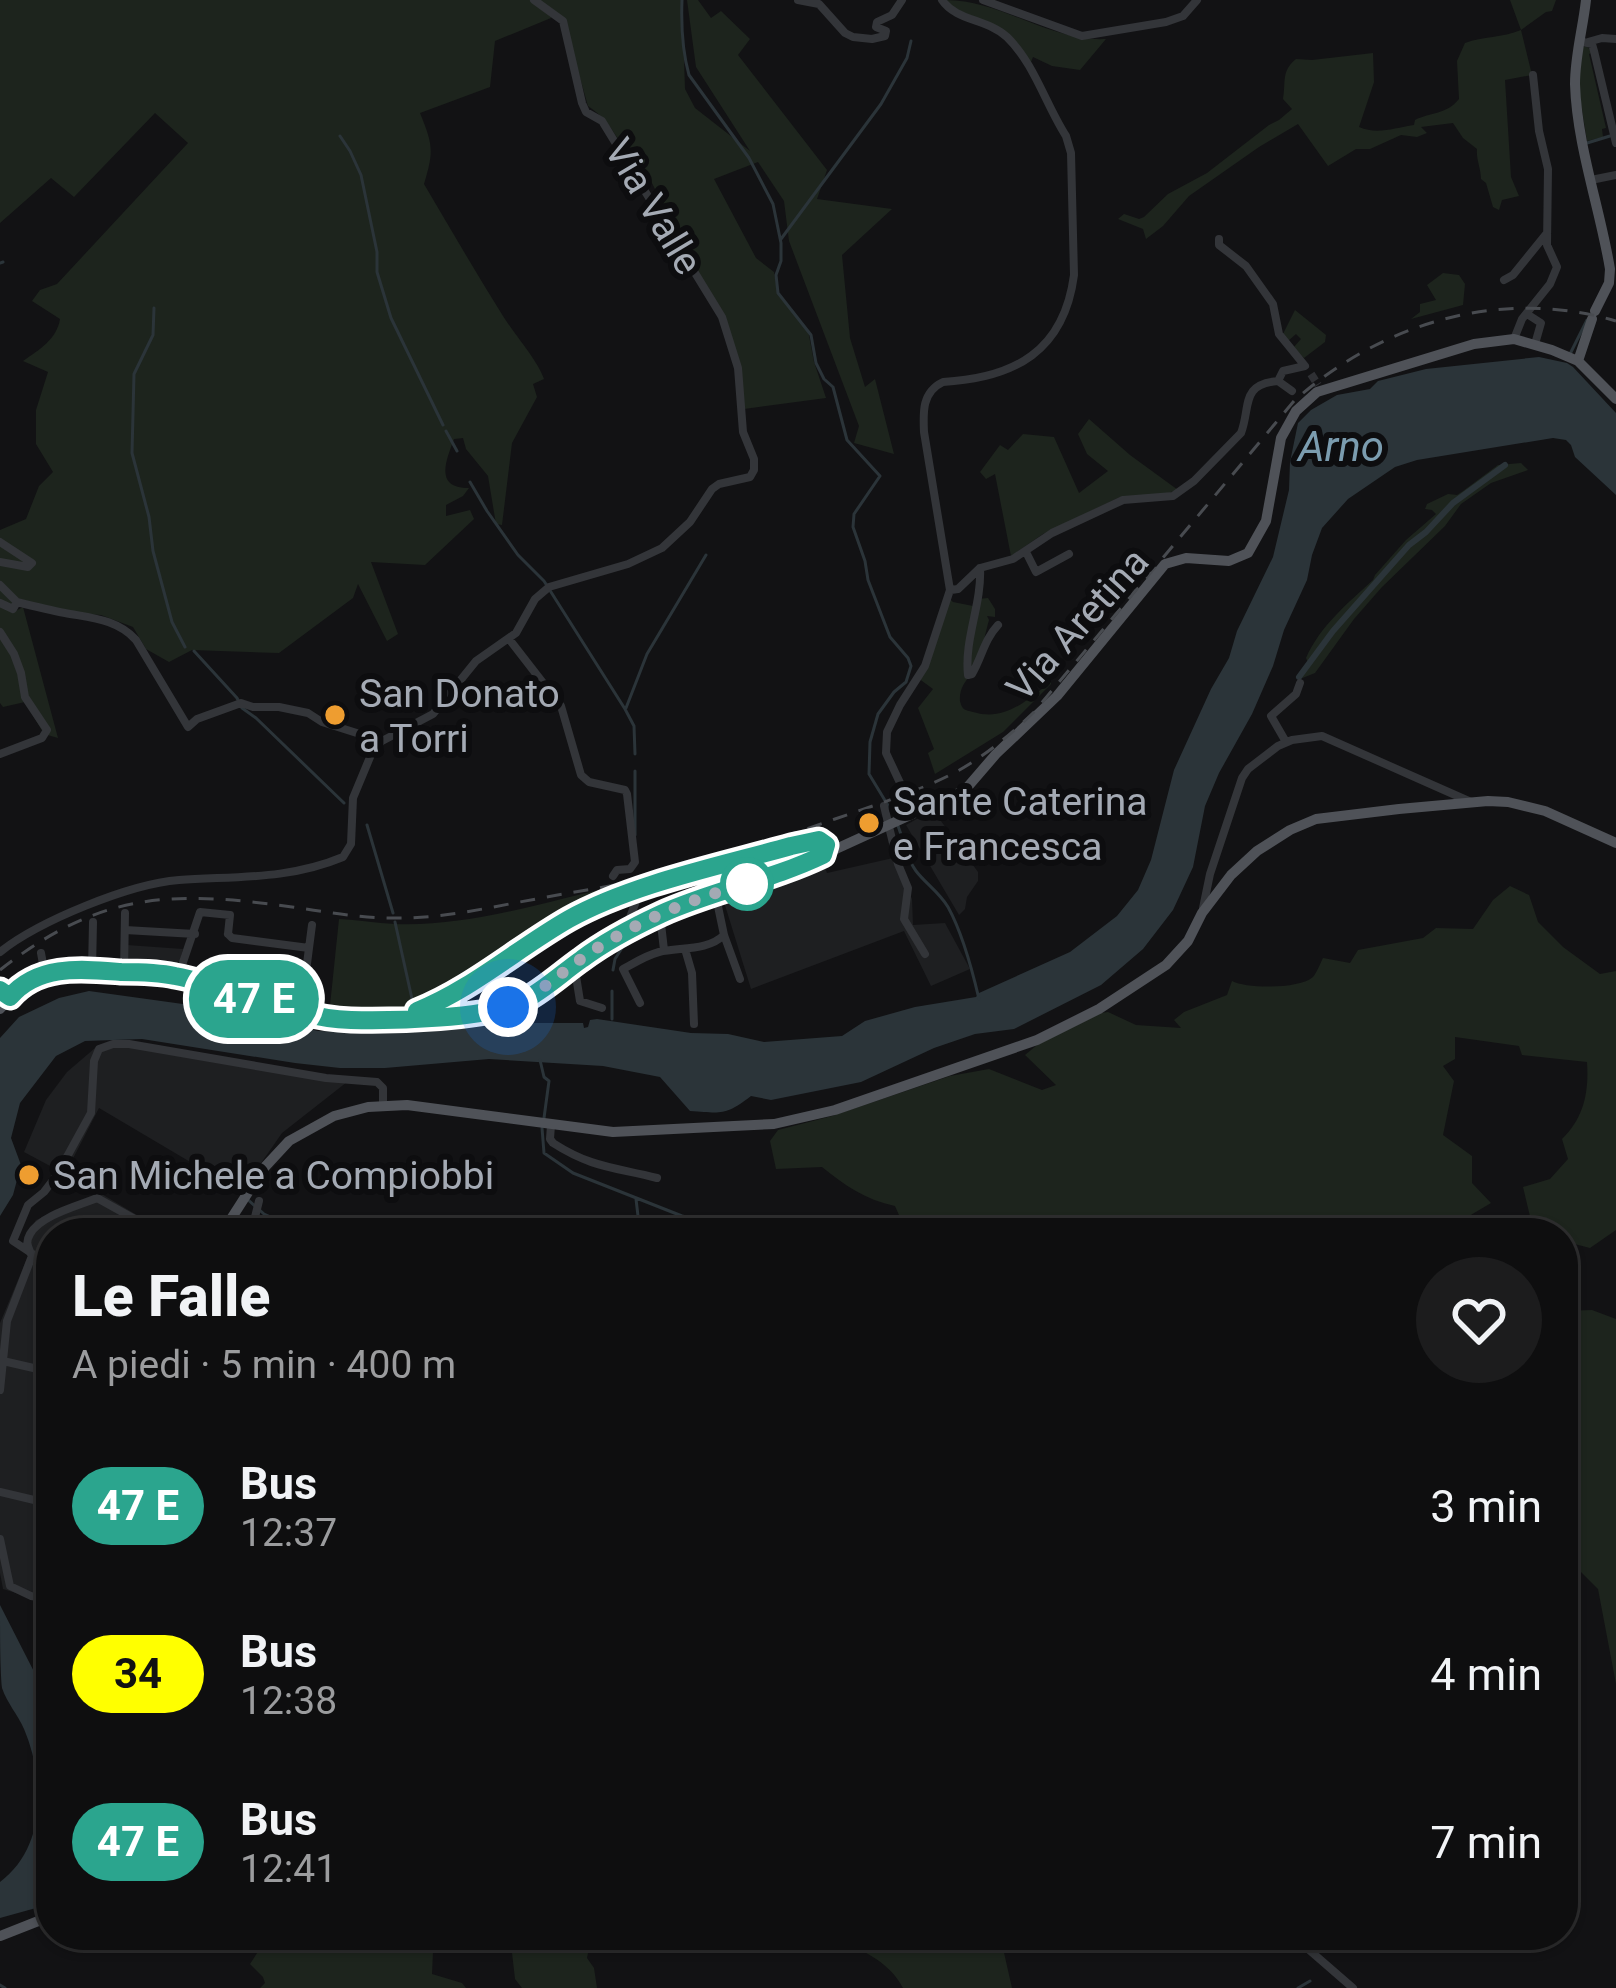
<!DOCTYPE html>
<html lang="it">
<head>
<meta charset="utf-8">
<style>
  :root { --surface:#0e0e0f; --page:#1c1c1d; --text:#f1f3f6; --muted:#9b9c9e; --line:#2e2e2f }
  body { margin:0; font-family:Roboto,sans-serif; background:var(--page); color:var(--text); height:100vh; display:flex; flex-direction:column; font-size:45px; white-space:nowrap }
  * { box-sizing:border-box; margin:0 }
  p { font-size:39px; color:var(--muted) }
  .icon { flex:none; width:66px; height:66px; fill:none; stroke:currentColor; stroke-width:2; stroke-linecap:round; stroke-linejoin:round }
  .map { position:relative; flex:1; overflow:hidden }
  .panel { position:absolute; left:36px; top:1218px; width:1542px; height:732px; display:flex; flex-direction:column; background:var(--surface); border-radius:48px; box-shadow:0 3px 9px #0004,0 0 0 3px var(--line) }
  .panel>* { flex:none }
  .badge { padding:0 24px; border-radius:39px; font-size:42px; line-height:78px }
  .you { position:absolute; width:60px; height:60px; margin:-30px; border:9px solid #fff; border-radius:50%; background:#1a73e8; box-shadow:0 0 0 18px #1a73e833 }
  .map>.badge { position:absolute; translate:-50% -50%; box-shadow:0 0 0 6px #fff }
  .round { display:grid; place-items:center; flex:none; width:126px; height:126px; border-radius:63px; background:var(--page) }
  .head { display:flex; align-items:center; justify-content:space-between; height:204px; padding:0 36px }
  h1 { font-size:57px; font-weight:800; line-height:90px }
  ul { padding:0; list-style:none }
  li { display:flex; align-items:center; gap:36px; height:168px; padding:0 36px }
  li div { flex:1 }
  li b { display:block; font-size:45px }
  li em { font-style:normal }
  li .badge { min-width:132px; font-weight:700; text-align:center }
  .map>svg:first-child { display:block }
  .built { fill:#1e1f21 }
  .green { fill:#1d241d }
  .water { fill:#2b3439 }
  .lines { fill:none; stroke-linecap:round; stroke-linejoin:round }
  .stream { stroke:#2b3439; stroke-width:3 }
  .canal { stroke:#2b3439; stroke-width:6 }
  .minor-tunnel { stroke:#2f3034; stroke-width:8; stroke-dasharray:8 4; stroke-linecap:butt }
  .minor { stroke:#333539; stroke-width:8 }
  .major { stroke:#4f5258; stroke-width:10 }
  .rail { stroke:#484b50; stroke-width:3; stroke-dasharray:15 12; stroke-linecap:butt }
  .line-casing { stroke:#fff; stroke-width:27 }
  .line { stroke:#2ba58e; stroke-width:18 }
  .walk { stroke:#a4aab4; stroke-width:12; stroke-dasharray:0 21.6 }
  .poi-dot { fill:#ee9d30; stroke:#0d0d0f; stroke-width:4.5 }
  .stop-dot { fill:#fff; stroke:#2ba58e; stroke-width:6 }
  .labels { text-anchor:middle; stroke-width:12; stroke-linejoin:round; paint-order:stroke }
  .street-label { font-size:39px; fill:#a4aab4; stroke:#0d0d0f }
  .poi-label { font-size:39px; fill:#a4aab4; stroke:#0d0d0f; text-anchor:start }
  .water-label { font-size:42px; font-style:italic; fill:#7b9caf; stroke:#0d0d0f }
</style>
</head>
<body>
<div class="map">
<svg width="1616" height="1988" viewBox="0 0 1616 1988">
  <rect width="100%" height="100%" fill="#121214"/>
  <!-- built -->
  <path class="built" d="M933,810L978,872V881L967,897L965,909L959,915L906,825Z
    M817,848L827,873L893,858L912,899L913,925L945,923L970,969L931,986L904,931L751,989L719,886Z
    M127,945L183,949L177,972L127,969Z
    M128,1044L347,1082L282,1133L241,1192L99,1108L65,1174L24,1152L46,1100L67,1072L95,1048Z
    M100,1193L167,1233H51V1604L3,1589L0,1573V1323L28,1256L20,1249L36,1220Z"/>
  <!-- green -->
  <path class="green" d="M0,0H682L685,89L695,108L750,151L696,67L687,0H698L711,18L721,11L750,39L738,55L827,170L817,199L892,209L842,255L850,338L865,387L875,379L894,454L854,443L859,426L789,241L784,201L758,162L714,179L756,258L774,272L778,295L808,330L814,362L826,398L744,409L733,346L651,181C622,158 619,126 588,106L563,18L550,11L551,18L495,41L490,87L420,113C433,145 434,151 424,184C450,228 476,273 503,316C514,334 538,361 544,379L533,384L537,397L512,443L502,525L496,524L488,476L466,449L463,438L454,439C446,461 434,488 469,488L463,496L446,505V516L470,510L474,519L425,565L371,562L398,634L387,641L358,584L353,598L279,653L192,650L169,662L146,649L133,627L101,615L66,613L14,597V612L23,607L58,738L44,734L25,702L3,707L0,703V530L26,519L39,486L53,472L36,444V410L48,372L23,361C39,350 57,339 60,319L32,301L40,290L57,284L188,143L155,113L74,197L51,178L0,223Z
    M946,0C1002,0 1049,42 1106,39L1080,70L1052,66L1033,57L1029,67C1005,21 995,27 951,7Z
    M1510,0H1556L1552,11L1546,12L1521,30L1532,75L1505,80L1511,177L1519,196L1502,200L1499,210L1493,207L1486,183L1481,179C1481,168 1476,160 1477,149L1463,138L1453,123L1421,127L1427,133L1417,137L1401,135L1370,149H1356L1328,166L1298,124L1259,147L1189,196L1163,226L1146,239L1143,229L1118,219L1124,214L1139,219L1144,217L1168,194L1207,173L1269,125L1279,120L1292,109L1283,99C1286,82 1281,71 1296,59L1312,60L1373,53L1374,82L1359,127C1377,135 1394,128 1414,125L1415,120C1431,112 1446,115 1459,99L1457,61L1465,43C1483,36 1502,38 1521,30Z
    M1586,46L1593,52L1589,54L1606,128L1602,129L1603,137L1587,141L1578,85L1581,48Z
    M1443,273L1459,275L1465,284L1463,305L1411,319L1420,312V304L1436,300L1427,285Z
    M1295,310L1326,335L1325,342L1304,358L1293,348L1301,339L1296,334L1288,341L1283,334Z
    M1089,419L1130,455L1178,490L1161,495L1120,497L1043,534L1011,556L995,474L986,479L980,472L1000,445L1008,450L1023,434L1054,437L1079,493L1108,471L1087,454L1078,434Z
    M1521,463L1528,470L1491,483L1461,504L1445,526L1382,587L1354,619L1315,673L1300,679L1299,677L1309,665L1306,658C1320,626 1348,603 1373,580L1375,575L1406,540L1436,514L1432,510L1425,509L1427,504L1448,494L1457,495L1463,491L1498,465Z
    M948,597L953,602L973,606L979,599L988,598L995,609V617L987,616L989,620C984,637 981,660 971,674C965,682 959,689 960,701C962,710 965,710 973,712C1005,722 1027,700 1051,682V684L1003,732L935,774L928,753L934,749L918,708L933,689L918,678Z
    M615,886L616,891L579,907L431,1003L383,1016L356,1017L355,1014L343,1013L341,1016L329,1015L339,919C358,920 376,923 395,924C466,927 546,902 615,886Z
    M1510,886L1529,895L1538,922L1563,947L1600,974L1616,971V1230L1590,1248L1563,1241V1233H1534L1523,1187L1550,1179L1568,1159L1562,1139C1584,1118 1589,1092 1587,1062L1522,1055L1519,1046L1455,1037V1059L1443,1066L1454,1081L1443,1135L1472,1156V1183L1491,1203L1464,1219L1451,1233H907L895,1206C866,1200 844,1185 822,1167L776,1169L770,1141L778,1130L832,1116L950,1076L989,1069L1042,1090L1056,1085L1025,1055L1037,1045L1100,1013L1108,1012L1136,1025L1181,1028L1174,1020L1184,1012L1227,995L1232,981C1247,989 1300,989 1313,977C1316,974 1321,962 1323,958L1350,963L1358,950L1423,938L1436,928L1473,929L1493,900Z
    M1592,1310L1616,1319V1684L1598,1589L1563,1554V1311Z
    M255,1935H395L433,1952L432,1974L462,1983L466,1988H260L265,1983L263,1977L250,1964L265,1941Z
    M510,1935H641L615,1939L595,1937L590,1943L587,1958L594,1968L597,1988H522L515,1979Z
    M830,1935H1000L1012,1988H903C889,1960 857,1948 830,1935Z"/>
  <!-- water -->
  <path class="water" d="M1539,357L1567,363L1573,367L1616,413V495L1575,457L1571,445L1566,440L1553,438L1417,460L1395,467L1348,499L1322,528L1312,555L1307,580L1284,630L1273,666L1252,714L1219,773L1205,806L1193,867L1173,910L1143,949L1101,985L1014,1029L975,1034L934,1048L861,1082L771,1100L751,1096C725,1116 722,1113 690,1111L660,1077L603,1066L489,1059L385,1068H340L295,1063L142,1039L85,1041L56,1056L20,1103L11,1138L21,1165L13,1195L0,1216V1038L19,1017L59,998L89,991L226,1010L318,1031L358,1032L444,1029L479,1023H583L584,1028L588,1027L590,1020L597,1019L691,1033L728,1034L764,1042L842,1036L865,1021L915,1007L976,997L979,993L1070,952L1117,916L1138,890L1151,860L1174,770L1211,689L1229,658L1237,631L1273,557L1289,490L1290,462L1298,423L1311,410L1337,395L1370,389L1378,381L1426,369Z
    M0,1605L51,1705V1877L36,1908L0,1918V1882C47,1847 45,1779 24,1729C18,1715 7,1703 2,1688C0,1669 0,1627 0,1605Z"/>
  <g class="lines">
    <!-- stream -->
    <path class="stream" d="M682,0C681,26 682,50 689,75L749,158L773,204L781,243V261L776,275L778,293L811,335L816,363L824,379L833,387L847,440L880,476L854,514L853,527L865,561L868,580L890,637L908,658L911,666L906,682L894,692L878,714L870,742L869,774L895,817
      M340,136L350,151L361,175L377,252V272L391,318L443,425
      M1587,143L1610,136
      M781,239L881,104L907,58L911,41
      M0,263L3,262
      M154,308L153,335L134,374L132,453L149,517L153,551L172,622L185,647
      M1570,354L1587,320
      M446,431L457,451
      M470,482L487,511L518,555L544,581L625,709L634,726L635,754
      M194,651L237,698L242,708L256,718L344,803
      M626,708L647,654L706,555
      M635,771V835
      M367,825L393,913
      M898,826C904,841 906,858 916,871C926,884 939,892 948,907C963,934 972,969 979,999
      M395,922L414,1008
      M613,970L615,959L622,948
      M612,1019V991
      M540,1060L544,1077L549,1081L544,1118
      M542,1128L544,1153L573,1173L682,1216L735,1229L740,1233
      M246,1198L264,1214L306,1233
      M636,1199L640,1233
      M0,1985L5,1988
      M1298,1988L1310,1981"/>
    <!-- canal -->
    <path class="canal" d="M1299,677L1333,631L1409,545L1426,532L1453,503L1505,465"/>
    <!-- minor-tunnel -->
    <path class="minor-tunnel" d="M1311,374L1318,385"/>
    <!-- minor -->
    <path class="minor" d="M798,0L819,4L845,33L853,37L872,39L885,36L886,31L876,27L877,22L892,15L902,0
      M983,0L1082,36L1166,22L1183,16L1197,0
      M1579,41L1592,44L1594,51L1616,143
      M1588,42L1602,38L1616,39
      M1591,180L1616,175
      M1219,239V245L1246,266L1273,304L1279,334L1305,366L1283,371L1278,381
      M1504,280L1513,275L1547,233
      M1527,314L1541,323L1535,344
      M1514,339L1522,319L1550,284L1557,267L1547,245L1548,169L1539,131L1533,75
      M0,542L32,563L28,567L0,562
      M1026,552L1036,572L1069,554
      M980,568C982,604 964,639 968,675L972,674C982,657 984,640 998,625
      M0,585L17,602
      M951,590L958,589L980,568L1013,559L1052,533L1123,500L1173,496L1194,481L1241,433C1251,407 1240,384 1278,381L1292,391
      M0,603L13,609L17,602C33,606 49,610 65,613C91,618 117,619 136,640L188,727L197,719L241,703L253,707H279L308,713L322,722L382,741
      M0,632L14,654L21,673L25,697L47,730L42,738L0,754
      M509,639L561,706L581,775L589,782L625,790L627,794L635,862L630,869L617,870L613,876
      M1286,742L1271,716L1296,694L1300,683
      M902,787L886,753L887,732L900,705L925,666L950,590L924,432C923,412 922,392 943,382C1015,378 1064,351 1074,275L1071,153L1066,136C1046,105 1034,63 1007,37C988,19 956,21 942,0
      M884,806L898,864L908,888L904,919L925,954
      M861,817L871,833
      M715,892L724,935L740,979
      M1203,908L1210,874L1242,778L1248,769L1278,746L1292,740L1322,736L1471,802
      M660,915L664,950
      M125,930L195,934
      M625,931L638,896
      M228,934L232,938L309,948L303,995L238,987
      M309,948L312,925
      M685,949L692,973L694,1024
      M0,952C39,921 129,884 179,880C236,876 288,880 343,857L351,844L353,798L373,750L382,741L433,714L476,661L516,633L535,599L549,587L628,564L662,548L690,522L712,489L719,484L750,477L754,470V459L743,432L738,368L722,317L602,121L586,112L582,103L563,21L534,0
      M41,953L45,975
      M572,966L575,970L580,1001L602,1008
      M92,970L93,922
      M124,972L125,913
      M178,977L200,912L230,915L228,934
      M0,986L6,982L16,990
      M640,1003L623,969C634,963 647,955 659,952C679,947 708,951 724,935
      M415,1018L490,1012L517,1003L625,931L699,897L761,880L819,857
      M551,1125L550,1139L553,1143C592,1168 614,1167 657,1178
      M251,1233L259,1201
      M31,1254C28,1246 25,1243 30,1234C41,1215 78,1206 97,1198L160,1233
      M51,1266L13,1241L28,1205L44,1192L57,1175L91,1113L94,1061L99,1049L113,1044H129L326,1078L377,1082L383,1088V1105
      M3,1361L51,1372
      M0,1390L7,1321L32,1256
      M0,1492L51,1504
      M0,1539L10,1586L31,1596L51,1599
      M1292,1935L1353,1988
      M1355,1935L1388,1948"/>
    <!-- major -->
    <path class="major" d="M1586,0C1583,28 1575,55 1575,84C1577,146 1600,208 1610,269L1609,283L1595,311
      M1578,361L1592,319
      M825,854L965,790L996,754L1057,696L1165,564L1186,558L1229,561L1248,553L1266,521L1281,438L1296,411L1317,392L1474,344L1514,339L1552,350L1578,361L1616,399
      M587,911L629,892L813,841
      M0,1009L20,986L45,975L69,969L176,976L326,1018L359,1020L406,1017L455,999L591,909
      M222,1233L263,1169L289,1141L334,1116L368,1107L407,1105L613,1132L774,1124L835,1110L1037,1040L1099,1009L1166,965L1188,941L1202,913L1231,875L1257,851L1290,830L1316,819L1399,809L1488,801L1508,802L1545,811L1616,843
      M0,1936L51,1916"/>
    <!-- rail -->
    <path class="rail" d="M0,970C100,892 170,890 292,907C328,912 364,919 400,918C446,918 491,907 536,899C572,892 608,887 644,879C709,863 772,841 835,819C875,805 917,792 954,773C984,757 1010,735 1034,712L1294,401C1381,323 1501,287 1616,321"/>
  </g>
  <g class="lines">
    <!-- line casing -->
    <g class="line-casing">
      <path id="line" d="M0,990L10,997C38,964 82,969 121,972C139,972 157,972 175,976C235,987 290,1018 351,1020C392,1021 489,1019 523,1001C544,990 562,973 582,959C606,941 633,927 661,914C714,890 771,880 823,855L826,845L819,840L791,846C720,866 632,884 569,919C518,948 472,989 417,1011"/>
    </g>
    <!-- line -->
    <use href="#line" class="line"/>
    <!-- walk -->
    <path class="walk" d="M508,1007C537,996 559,974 585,956C635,922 690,899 747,884"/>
  </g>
  <!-- markers -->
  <g class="poi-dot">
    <circle cx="335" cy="715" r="12"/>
    <circle cx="869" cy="823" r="12"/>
    <circle cx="29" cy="1175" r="12"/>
  </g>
  <circle class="stop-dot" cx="747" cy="884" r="24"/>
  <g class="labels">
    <!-- street labels -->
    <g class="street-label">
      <text transform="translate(654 206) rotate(59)" y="14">Via Valle</text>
      <text transform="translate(1077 624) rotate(-48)" y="14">Via Aretina</text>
    </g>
    <!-- poi labels -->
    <g class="poi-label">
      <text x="359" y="707">San Donato<tspan x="359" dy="45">a Torri</tspan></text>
      <text x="893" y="815">Sante Caterina<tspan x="893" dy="45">e Francesca</tspan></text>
      <text x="53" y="1189">San Michele a Compiobbi</text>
    </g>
    <!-- water labels -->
    <g class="water-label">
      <text x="1341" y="461">Arno</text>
    </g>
  </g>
</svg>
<div class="you" style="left:508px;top:1007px"></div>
<b class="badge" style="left:254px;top:999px;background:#2ba58e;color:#fff">47 E</b>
<section class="panel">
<div class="head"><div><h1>Le Falle</h1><p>A piedi · 5 min · 400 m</p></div><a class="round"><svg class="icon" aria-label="heart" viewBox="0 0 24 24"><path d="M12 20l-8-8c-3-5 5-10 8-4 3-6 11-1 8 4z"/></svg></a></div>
<ul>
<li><span class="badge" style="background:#2ba58e;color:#fff">47 E</span><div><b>Bus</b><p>12:37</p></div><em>3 min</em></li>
<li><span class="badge" style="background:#ff0;color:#111">34</span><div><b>Bus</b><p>12:38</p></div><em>4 min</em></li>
<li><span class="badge" style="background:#2ba58e;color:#fff">47 E</span><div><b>Bus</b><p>12:41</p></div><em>7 min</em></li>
</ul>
</section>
</div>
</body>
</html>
